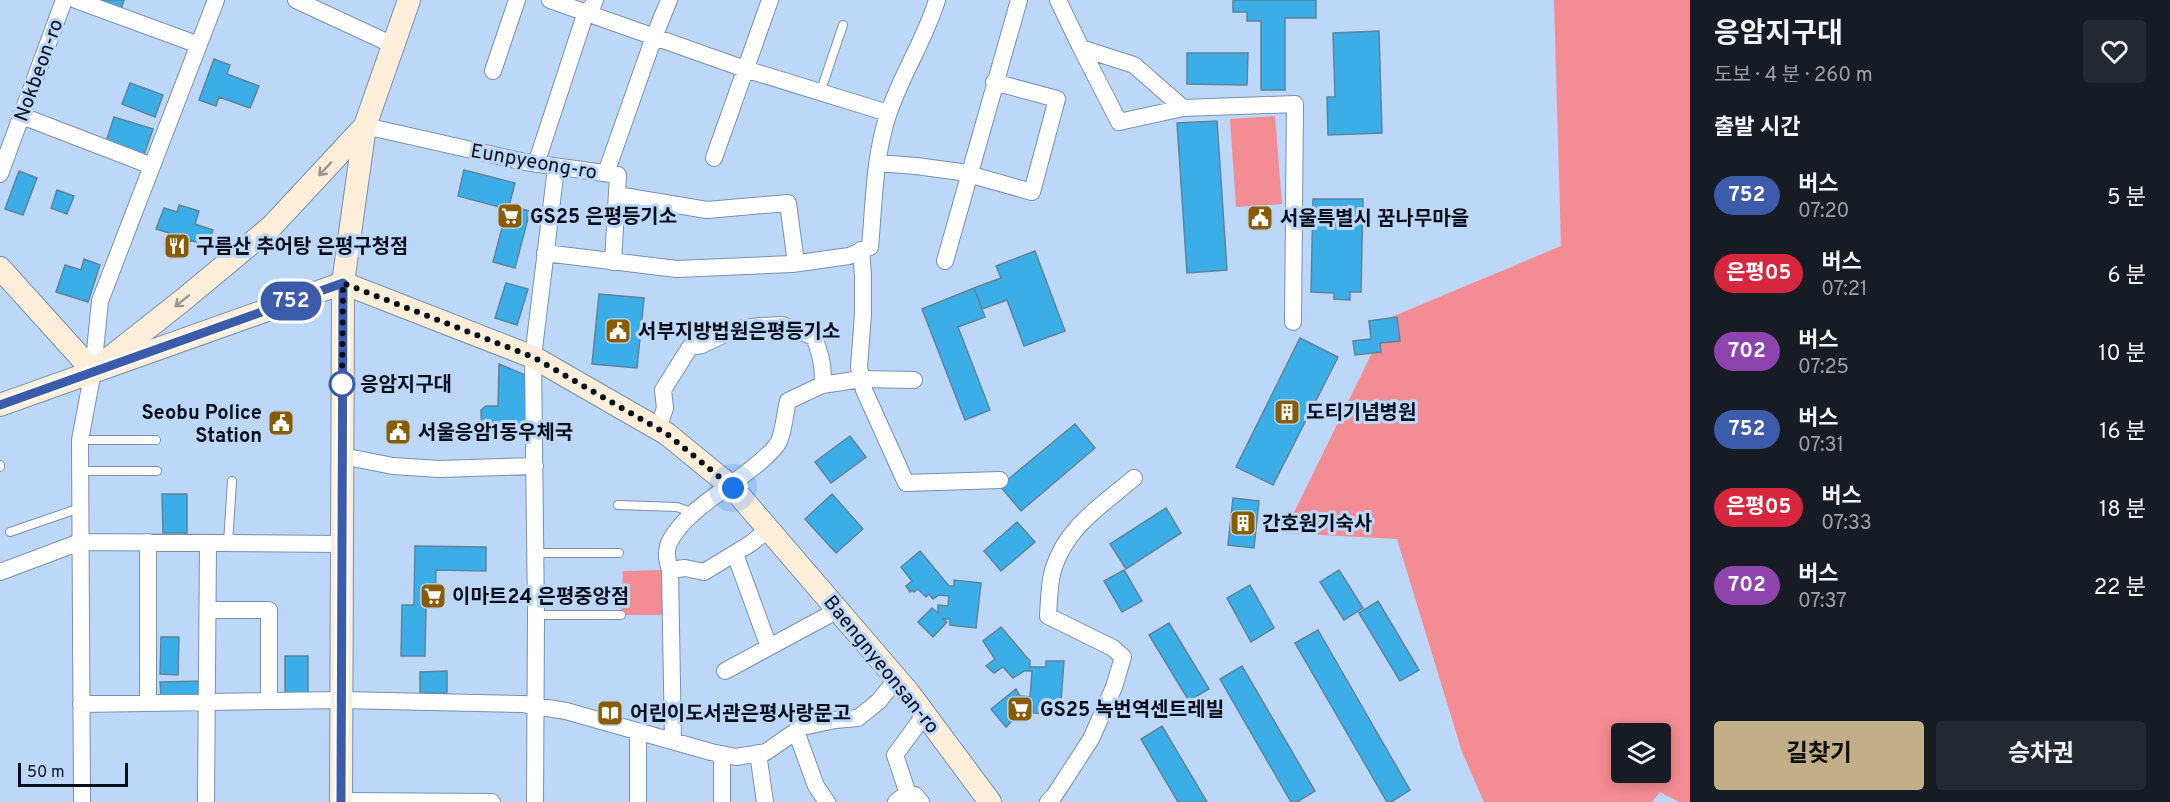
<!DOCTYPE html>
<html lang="ko">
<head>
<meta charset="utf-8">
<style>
  :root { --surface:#171b24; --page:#242831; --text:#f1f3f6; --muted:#9ea1a6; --accent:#c3af87 }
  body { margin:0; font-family:Overpass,"Noto Sans KR",sans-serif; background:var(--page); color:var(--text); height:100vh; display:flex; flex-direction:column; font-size:22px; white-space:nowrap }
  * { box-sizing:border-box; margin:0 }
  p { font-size:20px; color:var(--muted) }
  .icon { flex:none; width:33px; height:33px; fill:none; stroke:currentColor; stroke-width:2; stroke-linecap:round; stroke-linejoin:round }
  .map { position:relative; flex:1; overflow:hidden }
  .side { display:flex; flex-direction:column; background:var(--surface); width:480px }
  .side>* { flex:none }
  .badge { padding:0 12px; border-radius:20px; font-size:21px; line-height:39px }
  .tools { position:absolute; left:1611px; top:723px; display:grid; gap:12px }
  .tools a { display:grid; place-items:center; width:60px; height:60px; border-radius:6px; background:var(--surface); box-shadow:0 3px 15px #0003; font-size:30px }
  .scale { position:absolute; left:18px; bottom:15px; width:110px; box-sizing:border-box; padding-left:6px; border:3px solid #060f1a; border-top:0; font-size:16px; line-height:21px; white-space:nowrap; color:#060f1a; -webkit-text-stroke:4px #bdd7f9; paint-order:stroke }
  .you { position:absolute; width:30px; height:30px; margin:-15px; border:4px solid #fff; border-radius:50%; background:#1a73e8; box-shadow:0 0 0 9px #1a73e833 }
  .map>.badge { position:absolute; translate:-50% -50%; box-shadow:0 0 0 3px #fff }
  h2 { padding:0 24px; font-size:22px; line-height:54px }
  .round { display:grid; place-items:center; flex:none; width:63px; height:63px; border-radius:6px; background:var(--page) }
  .head { display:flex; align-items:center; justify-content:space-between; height:102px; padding:0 24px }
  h1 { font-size:28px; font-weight:700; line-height:45px }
  .button { display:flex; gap:12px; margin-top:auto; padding:12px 24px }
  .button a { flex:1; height:69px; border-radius:6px; background:var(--accent); color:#111; font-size:24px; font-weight:700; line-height:69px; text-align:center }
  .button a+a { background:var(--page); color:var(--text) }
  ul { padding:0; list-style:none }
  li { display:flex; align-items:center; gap:18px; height:78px; padding:0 24px }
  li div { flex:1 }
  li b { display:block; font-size:22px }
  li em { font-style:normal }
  li .badge { min-width:66px; font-weight:700; text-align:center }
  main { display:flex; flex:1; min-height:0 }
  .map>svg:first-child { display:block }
  .green { fill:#f48c94; fill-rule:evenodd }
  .building { fill:#3baee8; stroke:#5e849b; stroke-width:1.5 }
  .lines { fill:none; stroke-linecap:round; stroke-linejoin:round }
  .lane-casing { stroke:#7890b0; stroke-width:10 }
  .street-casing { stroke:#7890b0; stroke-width:18 }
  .secondary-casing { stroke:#7890b0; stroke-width:24 }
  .lane { stroke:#fff; stroke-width:8 }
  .street { stroke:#fff; stroke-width:16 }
  .secondary { stroke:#fdeeda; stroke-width:22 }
  .oneway { stroke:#9a958d }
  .line-casing { stroke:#fff; stroke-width:14 }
  .line { stroke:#3d5bab; stroke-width:9 }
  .walk { stroke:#060f1a; stroke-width:6; stroke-dasharray:0 10.8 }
  .stop-dot { fill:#fff; stroke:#3d5bab; stroke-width:3 }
  .labels { text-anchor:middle; stroke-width:6; stroke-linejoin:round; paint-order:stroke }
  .street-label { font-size:20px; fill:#060f1a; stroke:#bdd7f9 }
  .poi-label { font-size:20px; font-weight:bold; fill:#060f1a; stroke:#bdd7f9; text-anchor:start }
  .stop-label { font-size:20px; font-weight:bold; fill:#060f1a; stroke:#bdd7f9; text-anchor:start }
</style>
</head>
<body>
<main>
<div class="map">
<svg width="1690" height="802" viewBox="0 0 1690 802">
  <rect width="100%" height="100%" fill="#bdd7f9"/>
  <!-- green -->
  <path class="green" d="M1554,0H1690V802H1679L1660,792L1652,802H1484L1462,752L1397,539L1284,533L1389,318L1561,246ZM1622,734H1660V772H1622Z
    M1275,116L1282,204L1236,207L1230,119Z
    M665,570L667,615H621L623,571Z"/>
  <!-- building -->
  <path class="building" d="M94,0H124L121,10Z
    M1233,0H1316V18H1285V90H1261V21H1247V12H1233Z
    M1379,31L1382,133L1328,135L1327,97H1335L1333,33Z
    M1187,53H1248L1247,85L1187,84Z
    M214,59L230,65L227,74L259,86L250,108L219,97L216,106L199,100Z
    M130,83L163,95L155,117L122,104Z
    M114,117L153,129L144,155L106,142Z
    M1217,121L1227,270L1187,273L1177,123Z
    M464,170L515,183L509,206L530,211L515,268L493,262L507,209L458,196Z
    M19,171L37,178L23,215L5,209Z
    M57,190L74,196L67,214L51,208Z
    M1313,199H1363L1361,292H1350V300L1334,299V293L1311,292Z
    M179,205L199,211L195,224L213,230L208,246L190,240L187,251L165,244L169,233L156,229L164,208L177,212Z
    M1035,251L1065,331L1024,346L1007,300L982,309L974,288L1001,278L996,266Z
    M84,259L100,265L88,302L56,292L65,265L81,270Z
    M506,283L528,289L517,325L495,318Z
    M974,288L985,317L958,327L990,410L965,420L922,309Z
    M599,294L644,298L637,368L592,364Z
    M1397,317L1400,341L1380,343L1381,352L1355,355L1353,341L1371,339L1369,321Z
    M1300,338L1338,357L1273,485L1236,467Z
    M499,364L525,375L526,436L482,437L481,410L486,406H498Z
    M1075,424L1095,448L1021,511L1000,486Z
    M850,436L866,457L831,483L815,462Z
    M162,494H187V533H163Z
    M832,494L863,529L836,553L805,519Z
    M1233,498L1259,501L1254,548L1228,545Z
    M1166,508L1181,533L1126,569L1110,544Z
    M1017,522L1035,542L1001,571L984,551Z
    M415,546L486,547V571L436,570L435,608L426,607L425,656H401L402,605H414Z
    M920,551L949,586H954V580L981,583L976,628L950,625V619H943L947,622L933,637L918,622L932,608L938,613V605L948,606L949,596L939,595L933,599L929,594L926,597L918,589L914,592L912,590L910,592L906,586L912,581L901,567Z
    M1124,570L1142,601L1122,612L1104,581Z
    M1339,570L1363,608L1344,620L1320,582Z
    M1250,585L1274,628L1251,642L1227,598Z
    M1378,601L1419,670L1400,681L1359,613Z
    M1169,623L1209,689L1189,701L1149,635Z
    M1001,627L1030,661V667H1046V661H1064L1060,714L1033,713V707L1026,706L1006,727L991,709L1016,689L1020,696L1030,697L1032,671H1024L1013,678L1003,667L994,673L986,666L995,659L983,641Z
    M1318,630L1410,790L1391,802H1387L1295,643Z
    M161,637H179L178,675L160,674Z
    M285,656H308V693H285Z
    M1242,666L1315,791L1297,802H1291L1220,679Z
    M447,671V693H420V672Z
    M204,681V695H161L160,682Z
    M1162,726L1207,802H1178L1141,739Z"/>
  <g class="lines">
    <!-- lane casing -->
    <g class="lane-casing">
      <path id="lane" d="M820,93L843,25
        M80,440H156
        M0,465V467
        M80,471H157
        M618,505L677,507L694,513
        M10,532L80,508
        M228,543L232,481
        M536,553H619
        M536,615H621"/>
    </g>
    <!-- street casing -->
    <g class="street-casing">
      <path id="street" d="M76,0L199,45
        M296,0L393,45
        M550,0L745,69L888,113
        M1058,0L1081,48L1134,65L1183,108L1295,104L1293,322
        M1081,48L1119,122L1183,108
        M493,71L517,0
        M22,116L152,166
        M365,126L525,162L618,175L613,262
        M714,158L770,0
        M878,163L916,166L961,172L1032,192L1057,99L994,82
        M536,164L586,12L593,5L595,0
        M606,173L654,37L669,0
        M0,174L64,0
        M617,195L707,210L788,203L796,263
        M861,250L863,275V314L859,367L864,390L906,483L1000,480
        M545,253L677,269L792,264L849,256L870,247C874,204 874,157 888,115C901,75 925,40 937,0
        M945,261L1019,0
        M658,429L665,408L663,390L690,347L702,345L733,330L760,326L782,325L814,337C820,352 825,369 822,385
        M342,456L393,466L439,469L535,466
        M735,554L769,647
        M670,570L685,568L704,572L750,544L769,529
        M0,572L80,542L342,544
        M208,610H269V701
        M725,671L838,610
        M148,703V542
        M81,704L341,700L523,704L566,711L711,752L736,757L766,752L802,727L835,720L858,718L879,701L897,678
        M638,731V802
        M796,731L816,786L827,802
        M673,741L670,570C667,561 665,552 669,543C687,505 749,479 776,446C783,439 785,412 788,401L822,385L861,379L914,380
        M758,753L765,802
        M722,754V802
        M909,797L895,755L925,714
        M341,801L492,802
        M82,802L80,440L93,371L100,301L216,0
        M206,802L208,543
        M535,802L536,615L533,357L556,168
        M896,802L901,798L915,795L921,802
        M1048,802L1054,796L1091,739L1114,687L1123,657L1113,648L1048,616C1049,601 1049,584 1053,570C1066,527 1101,506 1134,478"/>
    </g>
    <!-- secondary casing -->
    <g class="secondary-casing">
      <path id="secondary" d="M0,268L93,371L183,300L272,226L365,126
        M343,283L533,357L667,434L733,488L909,693L990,802
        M0,405L343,283
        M341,802L343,283L365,126L409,0"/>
    </g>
    <!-- lane -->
    <use href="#lane" class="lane"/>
    <!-- street -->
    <use href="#street" class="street"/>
    <!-- secondary -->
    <use href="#secondary" class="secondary"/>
  </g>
  <!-- one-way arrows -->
  <defs><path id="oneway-shaft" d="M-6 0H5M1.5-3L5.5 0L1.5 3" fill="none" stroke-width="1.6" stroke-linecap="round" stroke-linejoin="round" transform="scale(1.5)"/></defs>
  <g class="oneway">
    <use href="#oneway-shaft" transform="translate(325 169) rotate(133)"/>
    <use href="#oneway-shaft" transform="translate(182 301) rotate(141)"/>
  </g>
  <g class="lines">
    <!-- line casing -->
    <g class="line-casing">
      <path id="line" d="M0,405L343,283L341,802"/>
    </g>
    <!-- line -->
    <use href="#line" class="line"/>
    <!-- walk -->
    <path class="walk" d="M342,384V391L343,283L533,357L667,434L733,488"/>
  </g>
  <!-- icons -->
  <defs>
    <g id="supermarket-square" transform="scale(1.35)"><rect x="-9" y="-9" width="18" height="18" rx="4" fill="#8a5c00" stroke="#bdd7f9"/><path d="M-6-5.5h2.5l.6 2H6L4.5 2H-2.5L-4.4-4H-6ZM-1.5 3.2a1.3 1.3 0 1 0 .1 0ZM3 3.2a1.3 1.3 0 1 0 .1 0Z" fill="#fff"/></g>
    <g id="civic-square" transform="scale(1.35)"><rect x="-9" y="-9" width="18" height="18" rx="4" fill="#8a5c00" stroke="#bdd7f9"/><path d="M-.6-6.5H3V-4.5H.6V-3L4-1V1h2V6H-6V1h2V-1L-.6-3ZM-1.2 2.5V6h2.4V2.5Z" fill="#fff"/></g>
    <g id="restaurant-square" transform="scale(1.35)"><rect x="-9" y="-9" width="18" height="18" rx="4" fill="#8a5c00" stroke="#bdd7f9"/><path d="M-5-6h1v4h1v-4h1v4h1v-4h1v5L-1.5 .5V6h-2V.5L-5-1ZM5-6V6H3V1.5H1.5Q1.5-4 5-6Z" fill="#fff"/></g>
    <g id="building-square" transform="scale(1.35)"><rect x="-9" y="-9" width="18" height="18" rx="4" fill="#8a5c00" stroke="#bdd7f9"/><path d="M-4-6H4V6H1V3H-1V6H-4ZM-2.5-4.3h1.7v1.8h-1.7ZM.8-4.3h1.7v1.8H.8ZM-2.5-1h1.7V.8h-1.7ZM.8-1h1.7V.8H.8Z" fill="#fff"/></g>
    <g id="library-square" transform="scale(1.35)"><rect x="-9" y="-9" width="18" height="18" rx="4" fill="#8a5c00" stroke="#bdd7f9"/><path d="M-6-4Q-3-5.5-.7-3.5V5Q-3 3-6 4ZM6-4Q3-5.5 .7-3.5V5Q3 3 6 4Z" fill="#fff"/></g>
  </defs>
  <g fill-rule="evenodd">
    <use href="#supermarket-square" x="510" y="216"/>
    <use href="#civic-square" x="1260" y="218"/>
    <use href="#restaurant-square" x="177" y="246"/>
    <use href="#civic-square" x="618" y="331"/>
    <use href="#building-square" x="1287" y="412"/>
    <use href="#civic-square" x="281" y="423"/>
    <use href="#civic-square" x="398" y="432"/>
    <use href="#building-square" x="1243" y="523"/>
    <use href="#supermarket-square" x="433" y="596"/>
    <use href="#supermarket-square" x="1020" y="709"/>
    <use href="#library-square" x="610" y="713"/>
  </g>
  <!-- markers -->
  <circle class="stop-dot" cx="342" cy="384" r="12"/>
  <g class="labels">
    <!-- street labels -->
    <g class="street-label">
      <text transform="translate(38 70) rotate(-70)" y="7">Nokbeon-ro</text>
      <text transform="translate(534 161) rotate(10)" y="7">Eunpyeong-ro</text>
      <text transform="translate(882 664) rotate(51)" y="7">Baengnyeonsan-ro</text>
    </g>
    <!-- poi labels -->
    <g class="poi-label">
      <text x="530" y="223">GS25 은평등기소</text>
      <text x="1280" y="225">서울특별시 꿈나무마을</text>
      <text x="196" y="253">구름산 추어탕 은평구청점</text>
      <text x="638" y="338">서부지방법원은평등기소</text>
      <text x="262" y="419" text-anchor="end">Seobu Police<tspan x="262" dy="23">Station</tspan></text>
      <text x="1306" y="419">도티기념병원</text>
      <text x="418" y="439">서울응암1동우체국</text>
      <text x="1262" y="530">간호원기숙사</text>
      <text x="452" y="603">이마트24 은평중앙점</text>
      <text x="1040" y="716">GS25 녹번역센트레빌</text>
      <text x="630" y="720">어린이도서관은평사랑문고</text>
    </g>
    <!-- stop labels -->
    <g class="stop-label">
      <text x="360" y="391">응암지구대</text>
    </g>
  </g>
</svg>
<div class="tools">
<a><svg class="icon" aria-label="layers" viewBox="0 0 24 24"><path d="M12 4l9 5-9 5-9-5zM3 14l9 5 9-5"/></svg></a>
</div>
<div class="scale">50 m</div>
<div class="you" style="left:733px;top:488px"></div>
<b class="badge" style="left:291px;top:301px;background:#3d5bab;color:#fff">752</b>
</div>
<section class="side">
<div class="head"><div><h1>응암지구대</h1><p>도보 · 4 분 · 260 m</p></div><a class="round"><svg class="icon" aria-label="heart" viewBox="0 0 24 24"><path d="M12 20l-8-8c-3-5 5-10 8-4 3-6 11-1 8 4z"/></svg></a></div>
<h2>출발 시간</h2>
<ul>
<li><span class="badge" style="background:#3d5bab;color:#fff">752</span><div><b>버스</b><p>07:20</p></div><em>5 분</em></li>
<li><span class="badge" style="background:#d7263d;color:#fff">은평05</span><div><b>버스</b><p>07:21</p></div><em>6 분</em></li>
<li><span class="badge" style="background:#8e44ad;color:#fff">702</span><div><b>버스</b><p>07:25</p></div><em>10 분</em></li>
<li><span class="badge" style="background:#3d5bab;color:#fff">752</span><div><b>버스</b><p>07:31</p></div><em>16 분</em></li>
<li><span class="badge" style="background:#d7263d;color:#fff">은평05</span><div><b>버스</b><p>07:33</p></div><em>18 분</em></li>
<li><span class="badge" style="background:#8e44ad;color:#fff">702</span><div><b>버스</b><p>07:37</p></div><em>22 분</em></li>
</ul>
<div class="button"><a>길찾기</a><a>승차권</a></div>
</section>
</main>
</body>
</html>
